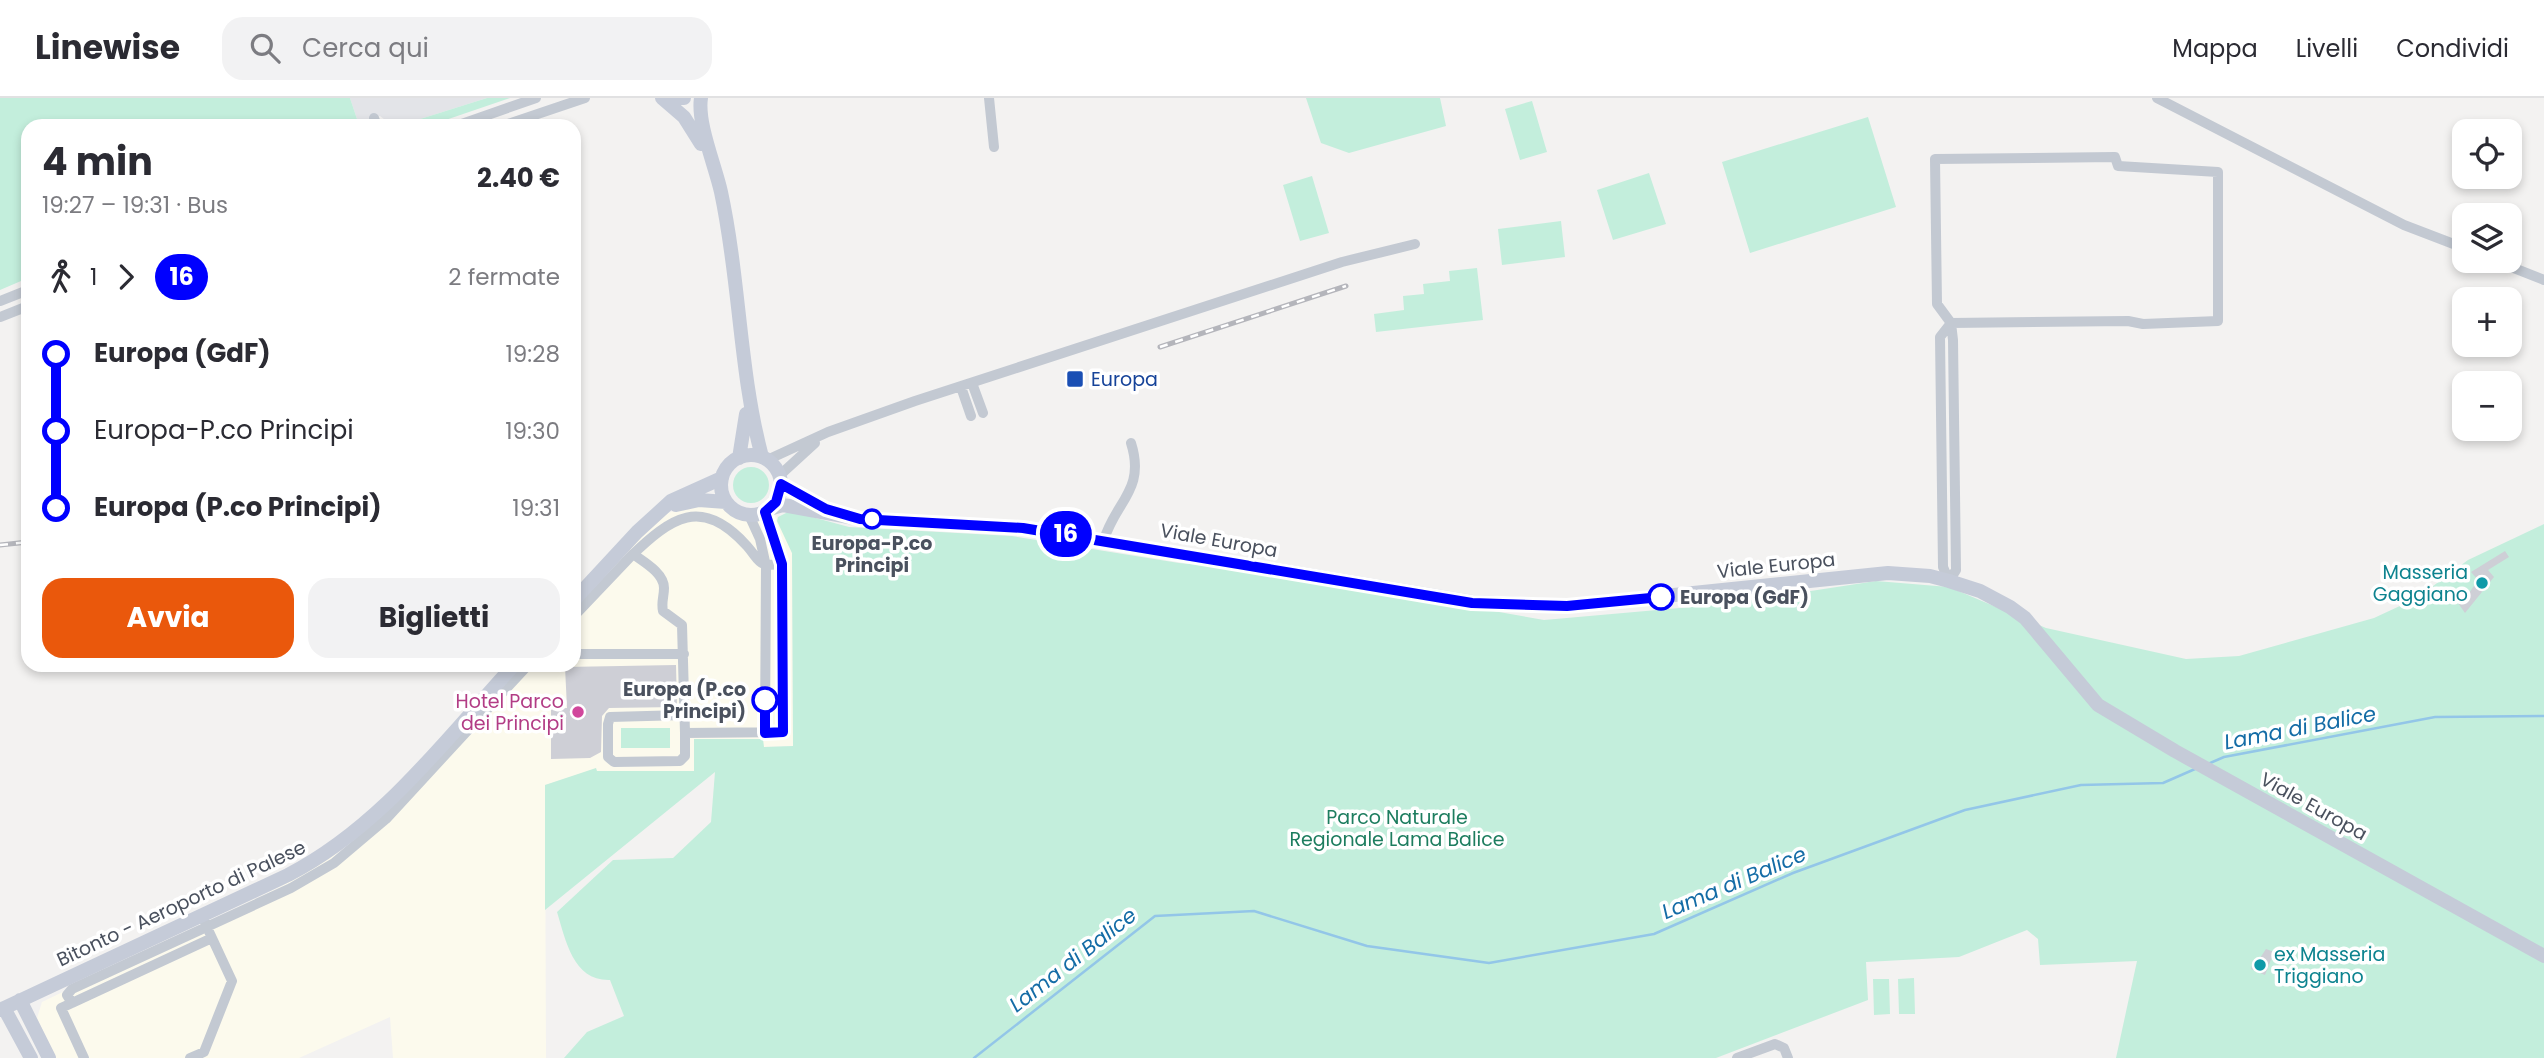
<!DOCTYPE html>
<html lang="it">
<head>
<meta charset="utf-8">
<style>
  :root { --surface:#fff; --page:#f2f2f3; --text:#2b2b33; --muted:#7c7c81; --line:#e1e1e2; --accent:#ea580c }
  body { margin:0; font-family:Poppins,sans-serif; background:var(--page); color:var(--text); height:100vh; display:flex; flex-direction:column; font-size:26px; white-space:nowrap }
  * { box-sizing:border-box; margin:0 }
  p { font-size:23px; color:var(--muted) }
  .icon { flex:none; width:38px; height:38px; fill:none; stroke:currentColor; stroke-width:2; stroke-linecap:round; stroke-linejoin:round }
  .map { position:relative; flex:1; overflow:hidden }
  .sheet { position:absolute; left:21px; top:21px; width:560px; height:553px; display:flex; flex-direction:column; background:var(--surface); border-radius:21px; box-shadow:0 4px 10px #0003 }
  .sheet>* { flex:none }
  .badge { padding:0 14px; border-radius:23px; font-size:24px; line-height:46px }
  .fabs { position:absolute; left:2452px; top:21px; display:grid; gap:14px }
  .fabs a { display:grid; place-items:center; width:70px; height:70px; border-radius:14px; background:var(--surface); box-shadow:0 4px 10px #0003; font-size:35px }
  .map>.badge { position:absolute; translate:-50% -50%; box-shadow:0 0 0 4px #fff }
  .legs { display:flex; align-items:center; gap:10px; height:77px; padding:0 21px; font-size:23px }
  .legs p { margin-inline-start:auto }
  .overview { display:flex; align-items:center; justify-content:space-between; height:119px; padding:0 21px }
  h1 { font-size:38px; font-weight:700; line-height:52px }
  .primary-button { display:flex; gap:14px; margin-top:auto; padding:14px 21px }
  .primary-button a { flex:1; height:80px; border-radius:21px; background:var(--accent); color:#fff; font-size:28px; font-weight:700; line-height:80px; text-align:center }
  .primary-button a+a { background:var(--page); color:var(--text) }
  ul { padding:0 21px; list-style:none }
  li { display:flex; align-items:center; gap:24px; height:77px; font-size:26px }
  li i { display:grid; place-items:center; width:10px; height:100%; margin:0 9px; background:currentColor }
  li i::after { content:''; width:18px; height:18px; margin:-9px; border:5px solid; border-radius:50%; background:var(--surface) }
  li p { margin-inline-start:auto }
  li:first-child i { background:linear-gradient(#0000 50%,currentColor 0) }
  li:last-child i { background:linear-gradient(currentColor 50%,#0000 0) }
  header { display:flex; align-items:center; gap:42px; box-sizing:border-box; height:98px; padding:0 35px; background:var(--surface); border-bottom:2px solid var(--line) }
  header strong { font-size:33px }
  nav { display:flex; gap:38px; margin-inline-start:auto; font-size:24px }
  .search { width:490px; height:63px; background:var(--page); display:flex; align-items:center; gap:18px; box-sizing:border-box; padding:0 24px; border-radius:21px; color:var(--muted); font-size:26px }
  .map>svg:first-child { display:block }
  .commercial { fill:#fcfaed }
  .airport { fill:#e3e4e8 }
  .green { fill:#c3eedc }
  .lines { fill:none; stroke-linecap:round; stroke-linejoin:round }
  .stream { stroke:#93c6e8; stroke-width:2.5 }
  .building { fill:#cecfd6 }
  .street { stroke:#c3c9d2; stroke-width:10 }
  .secondary { stroke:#c5cbd8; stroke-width:14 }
  .rail-casing { stroke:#b4b5bb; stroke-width:5 }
  .rail { stroke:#fff; stroke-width:2.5; stroke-dasharray:8; stroke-linecap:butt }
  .line-1-casing { stroke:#fff; stroke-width:16 }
  .line-1 { stroke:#00f; stroke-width:10 }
  .transit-dot { fill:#1a4fb4; stroke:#fff; stroke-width:2.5 }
  .stop-1-dot { fill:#fff; stroke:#00f; stroke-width:3.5 }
  .culture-dot { fill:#0f9aa8; stroke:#fff; stroke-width:2.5 }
  .hotel-dot { fill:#d1479c; stroke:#fff; stroke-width:2.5 }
  .labels { text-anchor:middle; stroke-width:7; stroke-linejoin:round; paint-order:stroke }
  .transit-label { font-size:19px; fill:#164399; stroke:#fff; text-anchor:start }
  .street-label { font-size:19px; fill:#4a515e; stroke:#fff }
  .stop-label { font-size:19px; font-weight:bold; fill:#4a515e; stroke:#fff }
  .culture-label { font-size:19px; fill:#0d838f; stroke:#fff; text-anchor:end }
  .hotel-label { font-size:19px; fill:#b23c85; stroke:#fff; text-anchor:end }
  .park-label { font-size:19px; fill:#1d7d5f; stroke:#fff }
  .water-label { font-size:21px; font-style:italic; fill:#146ca6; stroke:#fff }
</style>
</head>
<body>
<header>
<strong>Linewise</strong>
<div class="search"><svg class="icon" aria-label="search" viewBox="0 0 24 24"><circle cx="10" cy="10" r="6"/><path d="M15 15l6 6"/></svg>Cerca qui</div>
<nav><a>Mappa</a><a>Livelli</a><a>Condividi</a></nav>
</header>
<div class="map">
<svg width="2544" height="960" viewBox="0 0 2544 960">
  <rect width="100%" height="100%" fill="#f3f2f1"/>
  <!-- commercial -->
  <path class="commercial" d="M697,406L724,410L730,416L750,425L776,417L792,455L793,648L763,649V641H694V673H596V671L545,687L546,960H393L390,919L299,960H56L37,920L42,904L282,788L349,748L523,567H574V511L635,444L668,415Z"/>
  <!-- airport -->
  <path class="airport" d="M350,0H487L398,28H393L380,18L358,24Z"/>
  <!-- green -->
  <path class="green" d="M0,0H350L358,24L368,22L367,28H28V180L0,192Z
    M487,0H510L428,28H398Z
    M1306,0H1440L1446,28L1349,55L1321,45Z
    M1532,3L1547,54L1520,62L1505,11Z
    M1868,19L1896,109L1750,155L1722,64Z
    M1649,75L1666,126L1613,142L1597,92Z
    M1312,78L1329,135L1300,143L1283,87Z
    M1561,123L1565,159L1502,167L1498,131Z
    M1477,170L1483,222L1376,234L1374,216L1404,212L1403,198L1424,196L1423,186L1450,183L1449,173Z
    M733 387a18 18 0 1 1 36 0a18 18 0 1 1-36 0Z
    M790,413L849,429L1012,438L1179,465L1266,473L1544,522L1725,506L1876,483L1949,489L2046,530L2186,561L2239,558L2374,520L2417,500L2468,462L2544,426V960H2116L2137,863L2040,867L2038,841L2027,832L1959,859L1866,864L1868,902L1716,960H564L587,934L624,918L610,882C573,883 566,843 557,814L613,762L673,760L711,724L715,674L545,812V687L596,670L597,673H694V641H763L764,649L793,648L792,455L777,423L778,419Z
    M621,630H670V650H621Z
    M1914,880L1915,916H1899L1898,881Z
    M1873,881H1889L1890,916L1874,917Z"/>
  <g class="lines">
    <!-- stream -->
    <path class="stream" d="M2208,666L2224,659L2435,619L2544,618
      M974,960L1155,818L1254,813L1367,848L1489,865L1654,836L1793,775L1965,712L2081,687L2163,685L2195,671"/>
  </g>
  <!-- building -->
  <path class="building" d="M2505,453L2509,459L2488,472L2494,479L2465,515L2458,505L2467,498L2478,482L2471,474Z
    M676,567L677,609L609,610L602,618L601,654L590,660L551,661V611L567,610L565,569Z
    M2266,851L2274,854L2265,877L2251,871L2254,862L2258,863Z"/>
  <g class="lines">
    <!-- street -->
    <path class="street" d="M989,0L994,49
      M2157,0L2404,127L2464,150
      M374,20L377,28
      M456,28L536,0
      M502,28L585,0
      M2496,163L2544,182
      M0,203L28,192
      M0,219L28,208
      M972,285L983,315
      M961,289L971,318
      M767,362L828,334L915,303L1342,164L1415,146
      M780,377L815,345
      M749,417L760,441L766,468L765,634
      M1104,442C1115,404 1146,392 1131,345
      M631,458C671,420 701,397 747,448C761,464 757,469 782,466
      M1949,483L1956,472L1953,242L1951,225L1937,206L1935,61L2115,59L2118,68L2218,74V223L2143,226L2128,223L1951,225
      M1949,483L1943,469L1940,239L1951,225
      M574,518L633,456C644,464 664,475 664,490C664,499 661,504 663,513L682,527L685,635L784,634L782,466L765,414
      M574,556H684
      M684,617L610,619L608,626V659L614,664L680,663L685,658V635
      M72,905L212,840
      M84,960L61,910L72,905L67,897L72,891L291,790L334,765L386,721L528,567
      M190,960L204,954L232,883L205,825
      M1737,960L1775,946L1784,950L1788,960"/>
    <!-- secondary -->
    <path class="secondary" d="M662,0L684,19L701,46
      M663,0H684
      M701,0C697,25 715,67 721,94C740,182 739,272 762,359
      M721 387a30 30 0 1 1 60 0a30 30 0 1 1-60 0Z
      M739,360L746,316
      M781,386L822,409
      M676,407L699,402L726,404
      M769,411L783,407L860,421L1023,430L1472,504L1567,508L1888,475L1930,478L1949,483L1980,493L2010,509L2025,520L2098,607L2175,653L2544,858
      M574,502L637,434L671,403L722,380
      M20,902L49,960
      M4,910L31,960
      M0,912L288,777C381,729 444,643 514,567"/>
    <!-- rail casing -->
    <g class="rail-casing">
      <path id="rail" d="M1160,249L1346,188
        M0,447L28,444"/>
    </g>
    <!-- rail -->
    <use href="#rail" class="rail"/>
  </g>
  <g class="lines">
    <!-- line-1 casing -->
    <g class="line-1-casing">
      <path id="line-1" d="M765,602V635L783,634L782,466L765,414L776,404L781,386L826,411L860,421L1023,430L1472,505L1567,508L1661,499"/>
    </g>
    <!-- line-1 -->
    <use href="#line-1" class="line-1"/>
  </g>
  <!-- markers -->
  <rect class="transit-dot" x="1066" y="272" width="18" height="18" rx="3.5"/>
  <g class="stop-1-dot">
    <circle cx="872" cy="421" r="9"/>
    <circle cx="1661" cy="499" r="12"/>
    <circle cx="765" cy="602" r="12"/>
  </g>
  <g class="culture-dot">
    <circle cx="2482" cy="485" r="7"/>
    <circle cx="2260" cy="867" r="7"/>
  </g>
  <circle class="hotel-dot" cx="578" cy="614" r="7"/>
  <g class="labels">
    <!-- transit labels -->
    <g class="transit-label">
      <text x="1091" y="288">Europa</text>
    </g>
    <!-- street labels -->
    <g class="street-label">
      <text transform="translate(1219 442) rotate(10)" y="7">Viale Europa</text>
      <text transform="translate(1776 467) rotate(-6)" y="7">Viale Europa</text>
      <text transform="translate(2314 708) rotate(29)" y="7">Viale Europa</text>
      <text transform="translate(181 805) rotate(-25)" y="7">Bitonto - Aeroporto di Palese</text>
    </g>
    <!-- stop labels -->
    <g class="stop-label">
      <text x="872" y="452">Europa-P.co<tspan x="872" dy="22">Principi</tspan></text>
      <text x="1680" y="506" text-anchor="start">Europa (GdF)</text>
      <text x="746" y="598" text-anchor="end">Europa (P.co<tspan x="746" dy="22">Principi)</tspan></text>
    </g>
    <!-- culture labels -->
    <g class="culture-label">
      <text x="2468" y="481">Masseria<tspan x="2468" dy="22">Gaggiano</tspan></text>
      <text x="2274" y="863" text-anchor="start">ex Masseria<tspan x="2274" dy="22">Triggiano</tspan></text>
    </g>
    <!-- hotel labels -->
    <g class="hotel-label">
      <text x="564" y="610">Hotel Parco<tspan x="564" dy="22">dei Principi</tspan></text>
    </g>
    <!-- park labels -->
    <g class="park-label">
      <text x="1397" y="726">Parco Naturale<tspan x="1397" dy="22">Regionale Lama Balice</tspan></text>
    </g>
    <!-- water labels -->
    <g class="water-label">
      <text transform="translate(2300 630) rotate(-11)" y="7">Lama di Balice</text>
      <text transform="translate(1734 785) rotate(-23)" y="7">Lama di Balice</text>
      <text transform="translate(1073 862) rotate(-38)" y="7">Lama di Balice</text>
    </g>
  </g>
</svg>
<div class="fabs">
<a><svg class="icon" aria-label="locate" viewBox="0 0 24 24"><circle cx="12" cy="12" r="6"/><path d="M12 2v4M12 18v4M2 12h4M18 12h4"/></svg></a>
<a><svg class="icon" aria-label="layers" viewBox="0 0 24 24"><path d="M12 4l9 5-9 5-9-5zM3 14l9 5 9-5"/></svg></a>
<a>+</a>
<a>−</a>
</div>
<b class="badge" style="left:1066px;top:436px;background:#00f;color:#fff">16</b>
<section class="sheet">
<div class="overview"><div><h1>4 min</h1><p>19:27 – 19:31 · Bus</p></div><b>2.40 €</b></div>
<div class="legs"><svg class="icon" aria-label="walk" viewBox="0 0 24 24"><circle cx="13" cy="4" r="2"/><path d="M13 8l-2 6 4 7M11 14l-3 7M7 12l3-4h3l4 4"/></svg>1<svg class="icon" aria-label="forward" viewBox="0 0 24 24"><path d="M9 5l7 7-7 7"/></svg><b class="badge" style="background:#00f;color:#fff">16</b><p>2 fermate</p></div>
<ul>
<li><i style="color:#00f"></i><b>Europa (GdF)</b><p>19:28</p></li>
<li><i style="color:#00f"></i><span>Europa-P.co Principi</span><p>19:30</p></li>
<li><i style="color:#00f"></i><b>Europa (P.co Principi)</b><p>19:31</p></li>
</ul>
<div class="primary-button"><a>Avvia</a><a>Biglietti</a></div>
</section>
</div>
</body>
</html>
